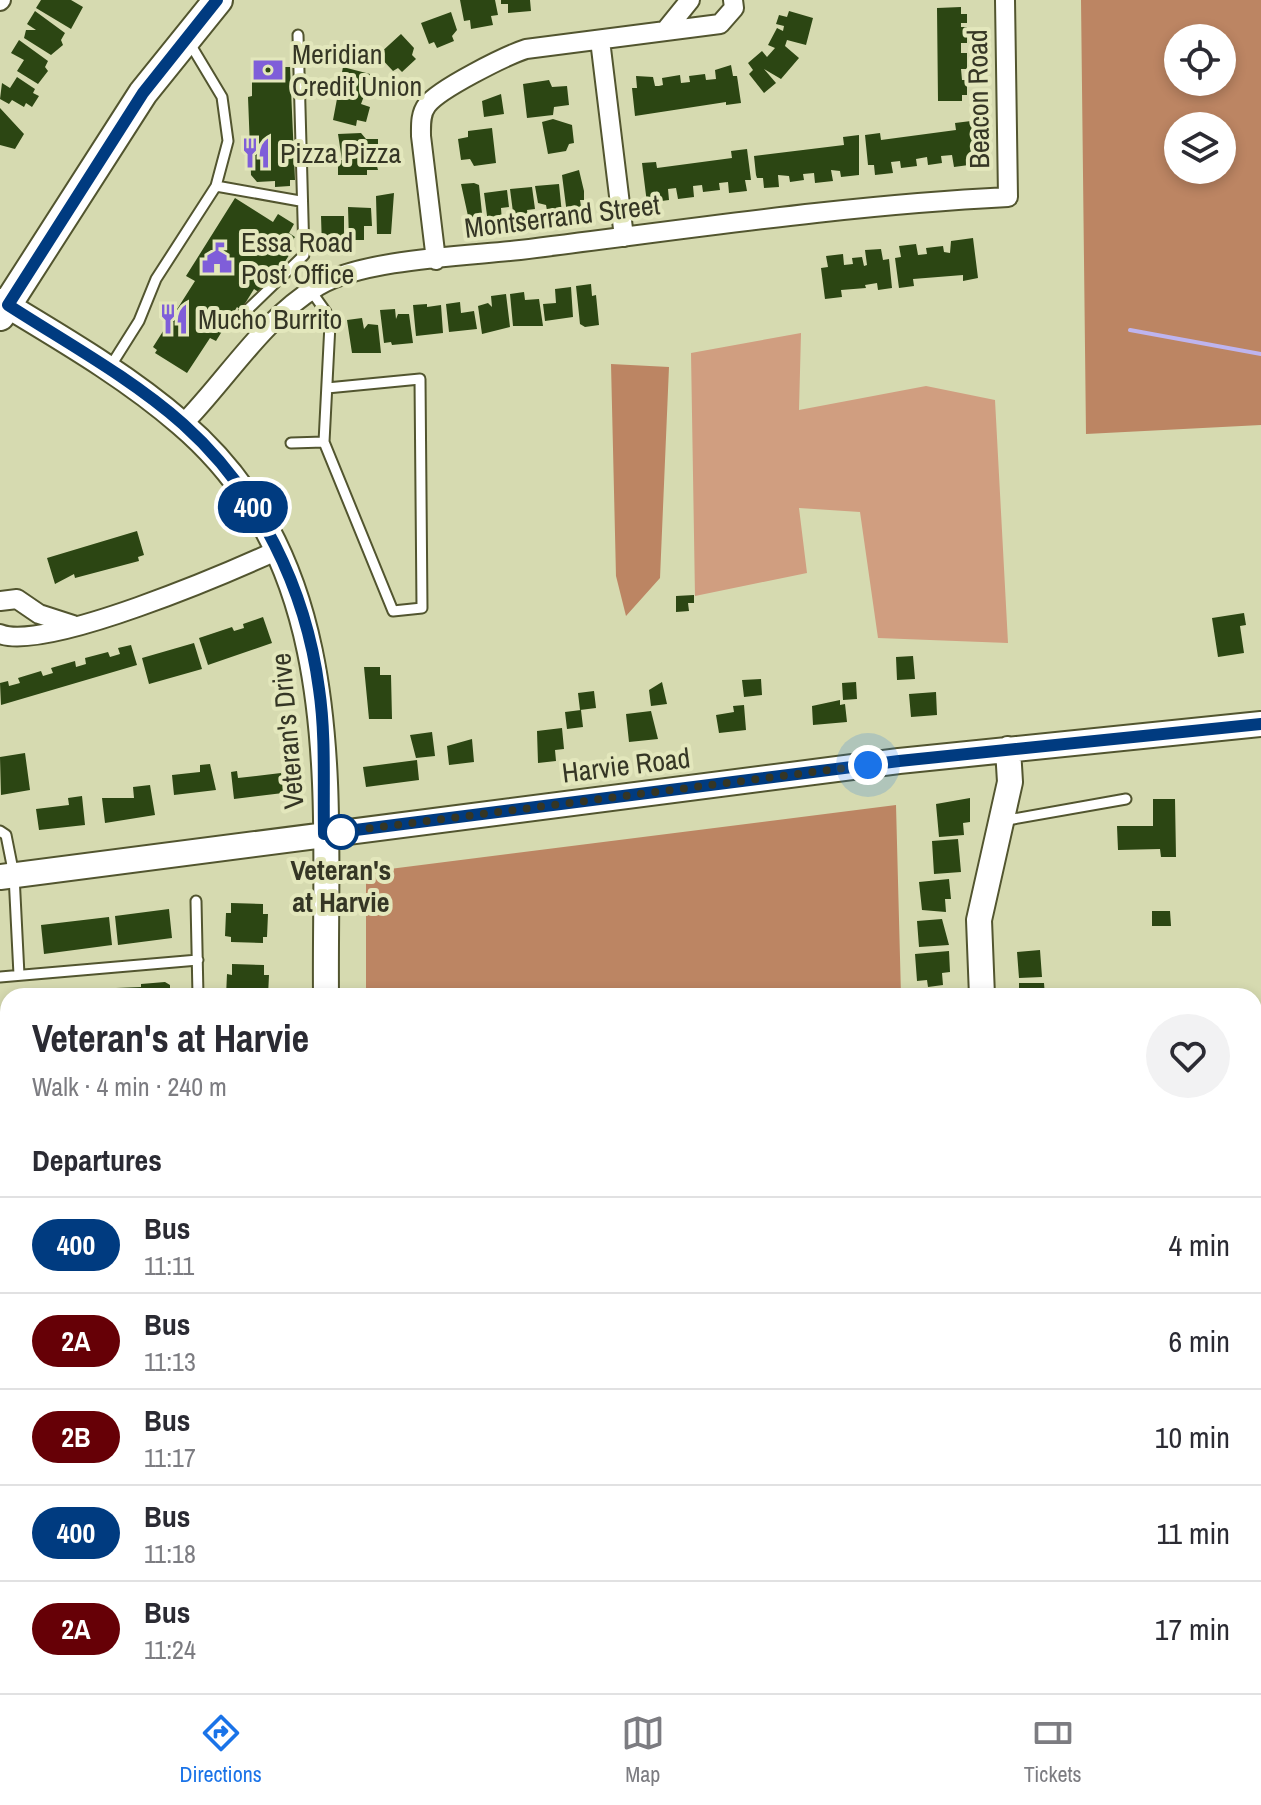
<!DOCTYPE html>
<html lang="en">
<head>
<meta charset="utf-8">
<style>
  :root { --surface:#fff; --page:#f2f2f3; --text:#2b2b33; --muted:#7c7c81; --line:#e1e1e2; --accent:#1a73e8 }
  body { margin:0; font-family:"Archivo Narrow",sans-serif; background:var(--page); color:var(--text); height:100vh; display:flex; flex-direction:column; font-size:30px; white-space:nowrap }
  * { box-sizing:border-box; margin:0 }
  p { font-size:26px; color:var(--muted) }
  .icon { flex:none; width:44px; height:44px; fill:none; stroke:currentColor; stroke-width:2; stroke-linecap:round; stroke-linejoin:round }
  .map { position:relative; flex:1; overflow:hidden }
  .panel { position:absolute; left:0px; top:988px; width:1262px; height:706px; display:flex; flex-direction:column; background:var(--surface); border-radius:24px 24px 0 0; box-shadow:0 4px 12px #0003 }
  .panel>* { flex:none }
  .badge { padding:0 16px; border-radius:26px; font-size:28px; line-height:52px }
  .buttons { position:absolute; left:1164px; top:24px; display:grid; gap:16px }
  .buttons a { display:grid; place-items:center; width:72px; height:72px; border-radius:50%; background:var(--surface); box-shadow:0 4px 12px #0003; font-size:40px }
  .you { position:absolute; width:40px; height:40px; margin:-20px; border:6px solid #fff; border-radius:50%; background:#1a73e8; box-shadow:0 0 0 12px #1a73e833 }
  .map>.badge { position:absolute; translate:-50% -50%; box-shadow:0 0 0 4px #fff }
  h2 { padding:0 32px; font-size:30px; line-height:72px }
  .round { display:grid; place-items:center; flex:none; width:84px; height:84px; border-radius:42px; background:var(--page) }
  .overview { display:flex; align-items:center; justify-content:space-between; height:136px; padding:0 32px }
  h1 { font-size:38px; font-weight:700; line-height:60px }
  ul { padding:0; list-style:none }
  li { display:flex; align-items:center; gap:24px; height:96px; padding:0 32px; border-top:2px solid var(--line) }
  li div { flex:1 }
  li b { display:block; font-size:30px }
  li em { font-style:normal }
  li .badge { min-width:88px; font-weight:700; text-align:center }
  .tab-bar { display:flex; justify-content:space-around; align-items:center; height:112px; border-top:2px solid var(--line); background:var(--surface); font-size:22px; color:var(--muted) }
  .tab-bar a { display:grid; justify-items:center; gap:4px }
  .tab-bar .current { color:var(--accent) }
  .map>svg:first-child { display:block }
  .green { fill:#d09e80 }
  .forest { fill:#bc8563; fill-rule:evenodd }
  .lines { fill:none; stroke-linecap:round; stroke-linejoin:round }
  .stream { stroke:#beb4ef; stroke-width:4 }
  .building { fill:#2c4613 }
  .lane-casing { stroke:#52552f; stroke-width:13 }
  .street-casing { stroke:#52552f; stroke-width:22 }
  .secondary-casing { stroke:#52552f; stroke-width:28 }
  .primary-casing { stroke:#52552f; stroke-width:32 }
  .lane { stroke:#fff; stroke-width:9 }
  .street { stroke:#fff; stroke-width:18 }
  .secondary { stroke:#fff; stroke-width:24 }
  .primary { stroke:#fff; stroke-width:28 }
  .line-casing { stroke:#fff; stroke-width:18 }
  .line { stroke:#003b80; stroke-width:12 }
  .walk { stroke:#353625; stroke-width:8; stroke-dasharray:0 14.4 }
  .stop-dot { fill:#fff; stroke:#003b80; stroke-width:4 }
  .labels { text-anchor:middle; stroke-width:8; stroke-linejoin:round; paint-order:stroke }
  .poi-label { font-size:28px; fill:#353625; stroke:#e3e7bc; text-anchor:start }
  .street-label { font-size:28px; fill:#353625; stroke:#e3e7bc }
  .stop-label { font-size:28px; font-weight:bold; fill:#353625; stroke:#e3e7bc }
</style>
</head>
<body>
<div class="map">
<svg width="1261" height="1693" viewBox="0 0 1261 1693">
  <rect width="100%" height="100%" fill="#d6dab0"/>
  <!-- green -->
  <path class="green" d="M801,333L799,410L926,386L995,400L1008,643L878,638L860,512L799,508L807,573L695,596L691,353Z"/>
  <!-- forest -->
  <path class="forest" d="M1081,0H1261V425L1086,434ZM1222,38V82H1178V38ZM1222,126V170H1178V126Z
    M611,364L669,367L660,578L626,616L616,576Z
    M896,805L901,996H366V872Z"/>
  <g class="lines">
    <!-- stream -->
    <path class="stream" d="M1130,330L1261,354
      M1254,1047L1261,1045
      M1254,1490L1261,1488"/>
  </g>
  <!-- building -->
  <path class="building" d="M41,0H71L83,7L71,29L36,8Z
    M460,0H495L498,15L491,16L493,25L471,29L470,20L464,21Z
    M501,0H530L531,11L508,13V4H501Z
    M961,7V14H967V23H961V27H967V43H961V53H967V69H961L962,80H967V95H962V101H938L937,8Z
    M35,11L65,33L61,40L63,45L51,55L24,38L26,30H36L27,24Z
    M789,11L813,18L806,45L787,40L785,46L799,58L781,79L764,69L776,83L764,93L749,74L753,70L748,63L762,51L767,57L775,48L768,45L777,28L783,31L784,26L776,24L779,15L787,17Z
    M451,12L457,30L452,36L454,41L437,48L434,42L429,44L421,23Z
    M401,34L414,48L412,55L416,59L402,72L398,68L393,71L378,55Z
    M19,40L48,61L45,67L48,71L38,84L17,71L24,60L11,53Z
    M731,65L733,76H737L741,103L726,105V102L635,116L632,88H637L636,76L653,77L655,86H659L663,85L662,78L680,75L681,83L690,82L689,76L705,74L706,80L716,79L715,70Z
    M265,67H290L295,180H290V186L275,187V181L257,182L251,175L248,97L252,96V82Z
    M343,67L370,74L369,79L380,81L371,98L364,96L361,104L370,107L366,122L357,120L356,126L333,120Z
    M17,77L35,89L33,93L39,96L32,107L26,103L24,107L12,100L9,104L0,99L2,83L10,88Z
    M549,80L552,87L567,86L569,105L554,107L553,115L527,118L523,84Z
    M501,94L504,114L484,117L482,101Z
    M0,108L24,134L15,149L0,145Z
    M553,119L572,125L574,143L569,144L566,151L548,154L542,122Z
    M971,121L976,164L954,167L952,155L941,156L942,163L928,165L927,157L916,159L917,166L901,168L900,161L891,162L893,173L875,175L874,165H868L865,135L880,133L881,140L956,130L955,123Z
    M492,128L496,163L474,166L470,159L461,160L458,139L468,137V131Z
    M361,133L366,139H378V149H365L373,152L378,170H367V175H338V160H342L338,134Z
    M859,135V175L841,177L840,171L831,170L833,181L815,183L814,173L803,174L804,180L790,182L789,176L778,175L779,187L764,188L763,178H757L756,175L754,156L844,145L843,137Z
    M747,149L751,180H745L747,191L729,193L728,182L719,183L720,190L703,192L702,185L693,186L694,197L678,199L676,188L668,189L669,200L647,203L642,163L656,162L657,168L732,158L731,151Z
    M579,170L584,191V200H580L582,212L567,214L562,175Z
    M474,183L479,185L483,223L470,225L461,184Z
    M559,184L562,214L548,216L546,205L538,203L535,186Z
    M532,187L535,209L527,210L528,219L514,220L510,189Z
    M507,190L509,207L501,208L502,222L488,223L484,193Z
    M394,193L391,234H377L376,196Z
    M235,198L273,222L278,214L294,224L289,233L295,237L287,249L291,252L281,268L277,266L260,293L254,289L241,310L237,307L216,341L210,338L187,373L155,353L157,350L153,347L195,281L186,276Z
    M348,207L371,208L372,226H364V240H349Z
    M321,216H344V238L336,239V247H322Z
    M973,238L978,278L963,281V275L913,279L914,286L899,288L895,258L901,257L899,246L916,244L918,255L927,254L926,248L943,246L944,252L950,253L951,241Z
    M881,249L883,260L889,259L892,288L878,290L877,283L865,285L866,288L841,290L842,297L825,299L821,268L828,267L826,256L843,254L844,265L853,264L852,258L862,257L864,266L867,265L865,250Z
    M591,284L592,296L596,295L599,325L585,327L580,324L576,286Z
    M571,287L573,317L545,321L543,304L556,303L555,289Z
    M524,292L525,300L539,299L543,326H513L510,294Z
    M506,294L510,327L482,334L478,306L488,303L492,307L491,296Z
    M460,302L461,313L474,311L477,329L449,332L446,304Z
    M427,304V307L441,305L443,333L416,336L413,305Z
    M395,309L396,319L398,314H409L413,343L392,345L391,342L384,343L380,310Z
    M362,318L364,329L368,324L378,325L381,353H352L347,320Z
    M137,531L144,555L138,557L139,561L75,578L74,574L55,584L47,558Z
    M694,595V603H688L689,611L676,612V596Z
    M1244,613L1246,625L1240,626L1244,653L1218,657L1212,618Z
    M263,617L272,643L208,665L199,638L232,627L234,631L244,628L243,624Z
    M194,643L202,669L149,684L142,658Z
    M131,645L137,665L1,705L0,683L8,681L9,686L20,683L18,678L41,671L43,676L53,673L51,668L75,661L76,667L86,664L85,658L108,652L110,657L120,654L118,648Z
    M913,656L915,679L897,680L896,657Z
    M364,667H380V675H391L392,719H369Z
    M761,679L762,695L744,697L742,680Z
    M662,682L667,704L651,706L649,690Z
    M856,682L857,699L843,700L842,683Z
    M594,691L596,708L580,710L578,693Z
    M936,692L937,715L911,717L909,694Z
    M840,700V705L845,704L847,722L813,725L812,706Z
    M744,705L746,730L719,733L716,715L734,712L733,706Z
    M581,710L583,727L567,729L565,712Z
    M651,711L658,739L629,742L626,714Z
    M562,728L564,749L555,750L556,761L538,763L537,731Z
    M432,732L435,756L416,758L410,735Z
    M472,739L474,762L449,765L447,746Z
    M25,753L30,790L1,795L0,757Z
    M417,760L419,780L366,787L363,767Z
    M210,764L216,790L174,795L172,775L200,772V765Z
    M237,771L238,778L281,773L283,793L234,799L231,772Z
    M150,785L155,815L105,823L102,798H134L133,787Z
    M82,796L85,825L39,830L36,809L69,805L68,798Z
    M970,798V822L963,823L964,835L939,837L936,804Z
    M1153,799H1175L1176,857H1161L1160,849L1118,850L1117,826H1153Z
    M958,839L961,872L934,874L932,841Z
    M949,879L951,899H945L946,912L922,910L919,882Z
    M231,903L263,904V914H268L267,937H263V943L231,942V937L225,936L226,913H231Z
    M169,909L172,938L118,945L115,916Z
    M1152,911H1170L1171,926H1152Z
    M109,917L112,945L44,954L41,925Z
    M942,919L949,945L919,947L917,921Z
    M1040,950L1042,977L1019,978L1017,952Z
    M949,951L950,972L942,973L943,985L928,987L927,980L917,981L915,954Z
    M232,964L264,965V975H269L268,996H226L227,974L232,975Z
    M165,982L170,985V996H83L82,991L91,989L141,987V984Z
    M1019,983H1044L1045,996H1019Z
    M1261,1131V1163L1254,1165V1133Z
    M8,1147V1183L0,1184V1148Z
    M1258,1228L1261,1260L1255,1262L1254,1229Z
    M0,1253H8V1275L0,1276Z
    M1254,1290L1261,1307V1324L1254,1327Z
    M0,1331H8V1355H0Z
    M8,1357V1380L0,1381V1358Z
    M0,1385H8V1406L0,1407Z
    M1261,1390V1418L1254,1421V1393Z
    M0,1410H8V1433L0,1434Z
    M0,1577L7,1578L8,1614H0Z
    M0,1683L35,1686V1693H0Z
    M76,1686H113V1693H82Z
    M195,1686L277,1687V1693H181V1688Z
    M394,1686H415V1693H390Z
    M541,1686H568V1690L541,1693Z
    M624,1686H657V1693H624Z
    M927,1686H950L951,1693H928Z
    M974,1686H997L999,1693H975Z
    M1000,1686H1028L1029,1693H1001Z
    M1032,1686H1060L1061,1693H1033Z"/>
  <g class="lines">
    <!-- lane casing -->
    <g class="lane-casing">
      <path id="lane" d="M216,186L300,201
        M311,291L326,312L330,324L324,442L393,611L422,608L420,379L327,388
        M240,317L304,255L298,35
        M110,367L139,321L156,279L216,186L228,141L222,97L189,42
        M291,443L324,442
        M1002,821L1126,799
        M0,831L6,835L14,875L19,975
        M196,901L198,996
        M0,977L198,960
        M0,1113L8,1112"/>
    </g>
    <!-- street casing -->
    <g class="street-casing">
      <path id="street" d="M0,1L1,0
        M665,31L690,0
        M600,40L624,237
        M436,260L421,136C421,126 420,114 427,105C439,89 505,56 526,49L720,24L734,8L733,0
        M183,424C228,378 262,320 318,286C363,259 466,256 520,250C682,230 845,205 1008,197L1005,0
        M0,601L17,599L39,614L73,625
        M0,634C45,652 230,572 278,550
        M1254,1196L1261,1195
        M0,1220L8,1219
        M1254,1354L1261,1352
        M0,1455H8
        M0,1647H8
        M450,1686V1693
        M599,1686V1693
        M749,1686V1693
        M152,1693V1686"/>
    </g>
    <!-- secondary casing -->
    <g class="secondary-casing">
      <path id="secondary" d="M0,301C61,338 127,376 181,423C351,568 324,795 326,996
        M0,877L899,761L1261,724
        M982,996L979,920L1010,782L1008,749
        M329,1686V1693
        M1201,1686L1203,1693"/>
    </g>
    <!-- primary casing -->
    <g class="primary-casing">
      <path id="primary" d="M0,316L143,93L218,0"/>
    </g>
    <!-- lane -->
    <use href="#lane" class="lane"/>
    <!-- street -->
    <use href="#street" class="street"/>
    <!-- secondary -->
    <use href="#secondary" class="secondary"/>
    <!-- primary -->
    <use href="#primary" class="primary"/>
  </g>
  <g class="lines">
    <!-- line casing -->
    <g class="line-casing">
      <path id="line" d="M217,0L143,93L8,305C67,343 131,378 183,424C259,492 306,589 319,689C326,736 323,786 324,834L899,761L1261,724"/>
    </g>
    <!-- line -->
    <use href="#line" class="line"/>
    <!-- walk -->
    <path class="walk" d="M341,832L868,765"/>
  </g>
  <!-- icons -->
  <defs>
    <g id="bank-bare" transform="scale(2.4)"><path d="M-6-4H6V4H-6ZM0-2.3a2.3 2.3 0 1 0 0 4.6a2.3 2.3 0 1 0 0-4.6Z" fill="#7f5ed9" stroke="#e3e7bc" stroke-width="2.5" paint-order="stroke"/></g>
    <g id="restaurant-bare" transform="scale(2.4)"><path d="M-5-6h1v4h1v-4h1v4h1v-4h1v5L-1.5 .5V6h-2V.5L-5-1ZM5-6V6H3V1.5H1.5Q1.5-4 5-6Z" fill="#7f5ed9" stroke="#e3e7bc" stroke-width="2.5" paint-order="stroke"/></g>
    <g id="civic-bare" transform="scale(2.4)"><path d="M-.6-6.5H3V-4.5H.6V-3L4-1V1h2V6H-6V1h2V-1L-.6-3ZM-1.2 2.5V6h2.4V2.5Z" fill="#7f5ed9" stroke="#e3e7bc" stroke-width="2.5" paint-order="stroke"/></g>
  </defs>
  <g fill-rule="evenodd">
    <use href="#bank-bare" x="268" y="70"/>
    <use href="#restaurant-bare" x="256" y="153"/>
    <use href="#civic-bare" x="217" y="258"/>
    <use href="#restaurant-bare" x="174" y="319"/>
  </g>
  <!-- markers -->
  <circle class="stop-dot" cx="341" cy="832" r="16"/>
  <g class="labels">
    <!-- poi labels -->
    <g class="poi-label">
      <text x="292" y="64">Meridian<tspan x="292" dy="32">Credit Union</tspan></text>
      <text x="280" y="163">Pizza Pizza</text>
      <text x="241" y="252">Essa Road<tspan x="241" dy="32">Post Office</tspan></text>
      <text x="198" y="329">Mucho Burrito</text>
    </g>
    <!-- street labels -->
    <g class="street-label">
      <text transform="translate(978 99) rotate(-91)" y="10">Beacon Road</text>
      <text transform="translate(562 216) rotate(-7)" y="10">Montserrand Street</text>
      <text transform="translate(287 731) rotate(-95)" y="10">Veteran's Drive</text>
      <text transform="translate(626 765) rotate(-7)" y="10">Harvie Road</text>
    </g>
    <!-- stop labels -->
    <g class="stop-label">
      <text x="341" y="880">Veteran's<tspan x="341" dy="32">at Harvie</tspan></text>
    </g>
  </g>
</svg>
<div class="buttons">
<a><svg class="icon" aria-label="locate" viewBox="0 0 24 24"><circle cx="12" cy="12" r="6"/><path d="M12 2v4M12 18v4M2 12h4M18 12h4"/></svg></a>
<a><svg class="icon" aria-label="layers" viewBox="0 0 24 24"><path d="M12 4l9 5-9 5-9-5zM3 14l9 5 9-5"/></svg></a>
</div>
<div class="you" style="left:868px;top:765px"></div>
<b class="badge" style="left:253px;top:507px;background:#003b80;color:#fff">400</b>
<section class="panel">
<div class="overview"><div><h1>Veteran's at Harvie</h1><p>Walk · 4 min · 240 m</p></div><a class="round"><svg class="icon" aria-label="heart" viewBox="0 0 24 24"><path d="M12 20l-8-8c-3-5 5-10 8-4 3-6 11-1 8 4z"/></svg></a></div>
<h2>Departures</h2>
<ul>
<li><span class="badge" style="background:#003b80;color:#fff">400</span><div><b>Bus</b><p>11:11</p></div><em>4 min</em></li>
<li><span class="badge" style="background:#660006;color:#fff">2A</span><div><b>Bus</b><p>11:13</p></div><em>6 min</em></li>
<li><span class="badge" style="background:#660006;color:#fff">2B</span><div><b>Bus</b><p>11:17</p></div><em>10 min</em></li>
<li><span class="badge" style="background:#003b80;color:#fff">400</span><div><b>Bus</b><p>11:18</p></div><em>11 min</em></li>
<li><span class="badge" style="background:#660006;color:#fff">2A</span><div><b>Bus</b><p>11:24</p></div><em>17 min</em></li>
</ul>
</section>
</div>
<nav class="tab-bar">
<a class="current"><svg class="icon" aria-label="directions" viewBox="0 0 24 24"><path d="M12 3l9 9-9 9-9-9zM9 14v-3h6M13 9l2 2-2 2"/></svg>Directions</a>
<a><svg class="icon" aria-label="map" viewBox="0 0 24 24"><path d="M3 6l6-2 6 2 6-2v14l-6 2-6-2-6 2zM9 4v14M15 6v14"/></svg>Map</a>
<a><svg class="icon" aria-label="tickets" viewBox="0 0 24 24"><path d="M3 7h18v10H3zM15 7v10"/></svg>Tickets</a>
</nav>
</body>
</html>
